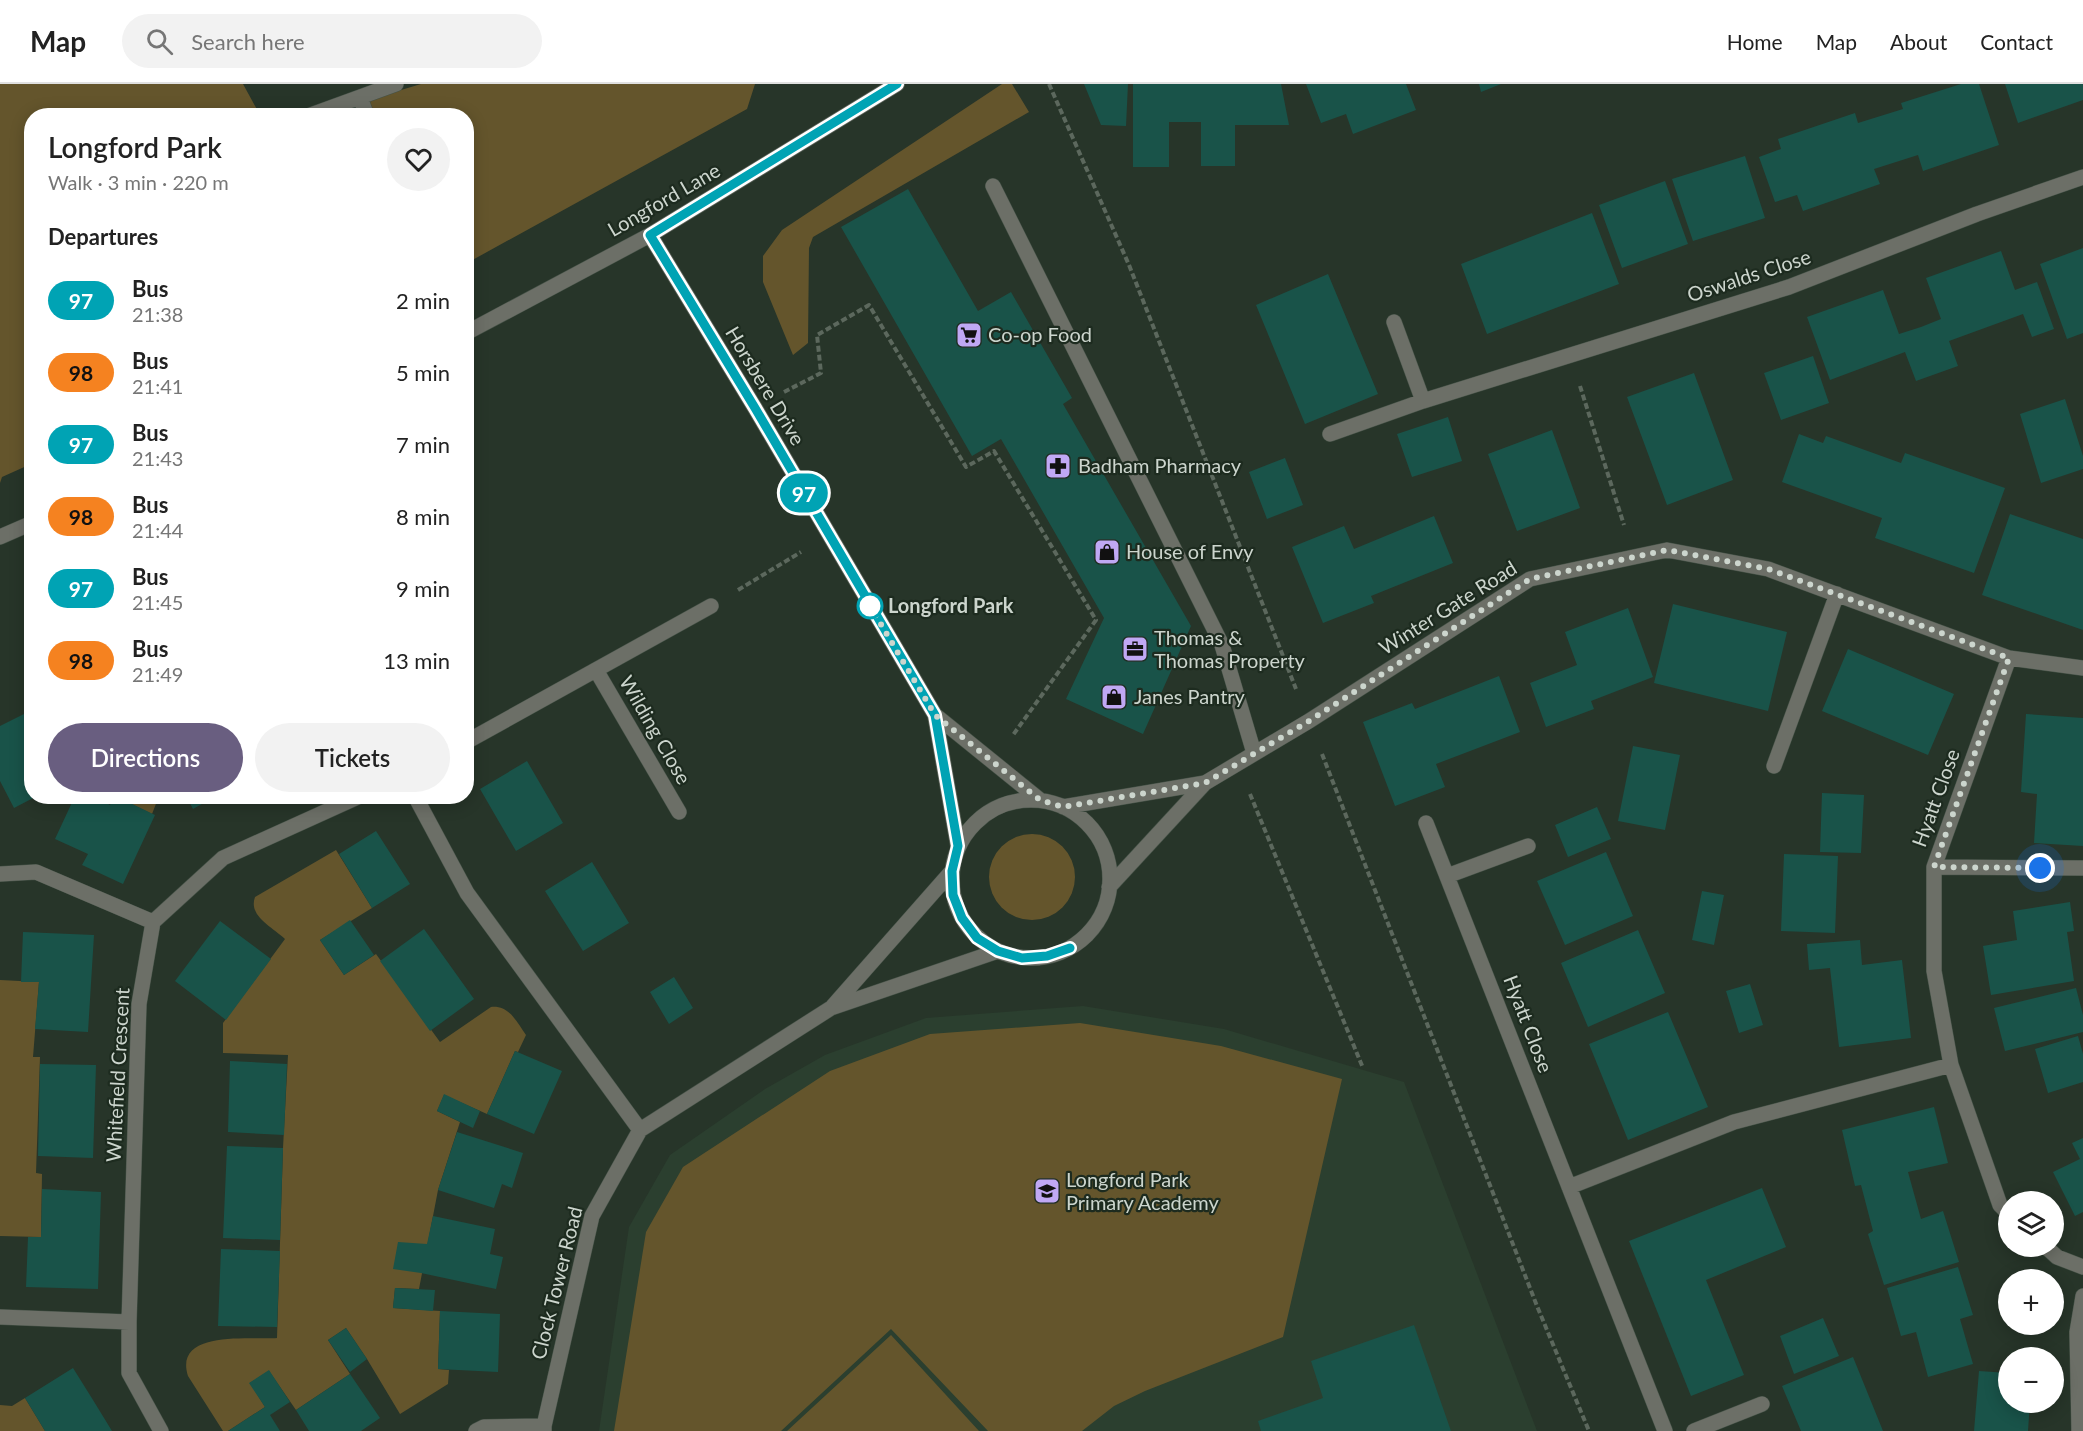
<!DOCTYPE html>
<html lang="en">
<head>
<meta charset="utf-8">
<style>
  :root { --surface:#fff; --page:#f2f2f2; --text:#222; --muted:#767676; --line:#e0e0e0; --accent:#695e80 }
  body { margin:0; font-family:Lato,sans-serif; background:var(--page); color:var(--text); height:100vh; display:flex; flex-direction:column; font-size:22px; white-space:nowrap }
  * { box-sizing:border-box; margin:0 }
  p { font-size:20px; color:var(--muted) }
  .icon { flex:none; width:33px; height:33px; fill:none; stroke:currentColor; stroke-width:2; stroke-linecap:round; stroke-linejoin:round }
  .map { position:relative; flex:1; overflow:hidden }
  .side { position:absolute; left:24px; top:24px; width:450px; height:696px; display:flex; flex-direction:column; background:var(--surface); border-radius:24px; box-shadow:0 3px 15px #0003 }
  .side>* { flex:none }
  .badge { padding:0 12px; border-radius:20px; font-size:21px; line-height:39px }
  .tools { position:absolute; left:1998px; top:1107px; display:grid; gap:12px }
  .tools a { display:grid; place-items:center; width:66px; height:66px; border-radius:50%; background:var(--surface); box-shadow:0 3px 15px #0003; font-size:30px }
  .you { position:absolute; width:30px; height:30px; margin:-15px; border:4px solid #fff; border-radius:50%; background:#1a73e8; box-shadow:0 0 0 9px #1a73e833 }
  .map>.badge { position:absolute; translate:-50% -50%; box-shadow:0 0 0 3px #fff }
  h2 { padding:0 24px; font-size:22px; line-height:54px }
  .round { display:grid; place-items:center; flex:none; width:63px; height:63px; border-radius:32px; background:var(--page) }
  .head { display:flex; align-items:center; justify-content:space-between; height:102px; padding:0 24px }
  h1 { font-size:28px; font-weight:600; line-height:45px }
  .action { display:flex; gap:12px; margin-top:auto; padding:12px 24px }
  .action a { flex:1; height:69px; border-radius:36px; background:var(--accent); color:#fff; font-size:24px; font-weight:600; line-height:69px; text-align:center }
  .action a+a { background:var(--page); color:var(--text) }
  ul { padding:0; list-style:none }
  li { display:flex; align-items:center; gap:18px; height:72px; padding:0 24px }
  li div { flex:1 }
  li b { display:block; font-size:22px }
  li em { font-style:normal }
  li .badge { min-width:66px; font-weight:700; text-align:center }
  header { display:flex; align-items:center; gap:36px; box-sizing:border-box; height:84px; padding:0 30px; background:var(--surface); border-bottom:2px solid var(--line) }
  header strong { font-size:28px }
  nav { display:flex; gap:33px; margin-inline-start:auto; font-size:21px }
  .search { width:420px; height:54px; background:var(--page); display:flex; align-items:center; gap:15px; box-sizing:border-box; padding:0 21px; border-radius:33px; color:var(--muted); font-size:22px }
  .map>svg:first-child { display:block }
  .built { fill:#2b3f2f }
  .green { fill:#64552c }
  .building { fill:#195349 }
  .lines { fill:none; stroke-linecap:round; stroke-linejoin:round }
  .minor-casing { stroke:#455247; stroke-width:16 }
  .path { stroke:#5c685d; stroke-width:4; stroke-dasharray:6 3; stroke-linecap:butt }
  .minor { stroke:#6c6f67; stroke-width:15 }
  .line-casing { stroke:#fff; stroke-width:14 }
  .line { stroke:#00a3b4; stroke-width:9 }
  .walk { stroke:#ccd5cd; stroke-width:6; stroke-dasharray:0 10.8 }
  .stop-dot { fill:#fff; stroke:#00a3b4; stroke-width:3 }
  .labels { text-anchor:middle; stroke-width:4.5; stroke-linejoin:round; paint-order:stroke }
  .street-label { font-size:20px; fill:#ccd5cd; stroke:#1d2b1f }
  .poi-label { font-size:20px; fill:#ccd5cd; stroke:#1d2b1f; text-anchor:start }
  .stop-label { font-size:20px; font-weight:bold; fill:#ccd5cd; stroke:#1d2b1f; text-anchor:start }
</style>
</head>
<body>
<header>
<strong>Map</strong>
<div class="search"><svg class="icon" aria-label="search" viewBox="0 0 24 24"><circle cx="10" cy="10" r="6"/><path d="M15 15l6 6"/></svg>Search here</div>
<nav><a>Home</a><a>Map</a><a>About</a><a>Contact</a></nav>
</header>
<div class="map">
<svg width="2083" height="1347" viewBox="0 0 2083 1347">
  <rect width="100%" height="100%" fill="#273529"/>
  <!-- built -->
  <path class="built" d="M1083,922L1224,945L1404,998L1537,1347H599L629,1143L670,1071L765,1005L825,971L926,934Z"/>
  <!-- green -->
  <path class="green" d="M0,0H243L260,31L32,32L31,380L2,393L0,399Z
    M421,0H755L747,25L467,179L466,32H315Z
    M1002,0H1012L1029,28L813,153L809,164L808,259L793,271L763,198V172L782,146Z
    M159,712L152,730L116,713Z
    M989 793a43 43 0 1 1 86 0a43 43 0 1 1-86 0Z
    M336,766L372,824L320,856L344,891L376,870L440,958L491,923C509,921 517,938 526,951L518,968L515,967L487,1030L444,1011L437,1027L460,1038L438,1106L419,1205L395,1204L393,1224L440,1227L438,1285L449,1286L448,1300L400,1330L367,1275L346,1244L328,1256L350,1290L296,1326L269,1287L250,1299L265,1323L228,1347H223L188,1292C173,1245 252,1256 277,1254L283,1064L288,971L223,969V939L285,855C272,843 248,832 255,813Z
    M0,896L39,898L33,973H40L36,1089L42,1090L41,1153L0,1152Z
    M1080,939L1221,962L1342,995L1283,1253L1145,1307L1114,1322L1082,1347H988L891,1245L781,1347H614L646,1148L683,1083L830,987L930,950Z
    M891,1251L979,1347H787Z
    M25,1314L45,1347H0V1321L12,1322Z"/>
  <!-- building -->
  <path class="building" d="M1084,0H1128L1126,42L1101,41Z
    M1133,0H1281L1289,41H1235V82H1201V38H1169V83H1133Z
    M1306,0H1406L1416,26L1353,50L1346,30L1321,39Z
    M1479,0H1501L1481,8Z
    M1961,0H1979L1999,61L1923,87L1918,71L1874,85L1880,100L1803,127L1797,111L1775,118L1759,73L1781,65L1778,55L1855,29L1858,39L1903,25L1901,19Z
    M2005,0H2083V16L2018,39Z
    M1745,72L1765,134L1693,157L1672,95Z
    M1665,97L1688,160L1622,184L1599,121Z
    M908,105L978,227L1011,208L1072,314L1063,320L1191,542L1143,650L1066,615L1104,534L1001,355L972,372L841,143Z
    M1592,129L1619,200L1487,250L1461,180Z
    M2083,164V249L2067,255L2040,180Z
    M2001,167L2015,206L2037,198L2054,245L2032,253L2023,230L1949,257L1958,282L1916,297L1905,268L1830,296L1807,233L1883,206L1899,250L1921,243L1941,235L1926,194Z
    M1328,190L1378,310L1305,340L1256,221Z
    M1813,272L1829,319L1781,336L1764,289Z
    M1694,289L1733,396L1667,421L1627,313Z
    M2065,315L2083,372V385L2041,399L2020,330Z
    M1448,333L1462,377L1412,393L1397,350Z
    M1552,346L1580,424L1517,447L1488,370Z
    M1799,350L1823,359L1826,352L1901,379L1905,369L2005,404L1974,489L1875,454L1882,434L1782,398Z
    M1285,374L1303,421L1267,435L1249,388Z
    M2010,430L2083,455V546L1982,511Z
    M1434,432L1453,479L1371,512L1374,519L1323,539L1292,463L1344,442L1354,465Z
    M1673,520L1787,548L1768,627L1654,599Z
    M1628,524L1653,593L1591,617L1594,625L1546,643L1530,599L1577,581L1565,548Z
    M1848,565L1954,610L1928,671L1822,627Z
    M1499,592L1520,648L1436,680L1445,703L1395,722L1363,638L1412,619L1415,625Z
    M32,626V712H37L14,724L0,697V642Z
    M2026,630L2083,634V762L2034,759L2037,710L2021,708Z
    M1633,662L1680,671L1665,746L1618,737Z
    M527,677L563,739L516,767L480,705Z
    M1822,709L1864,711L1861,769L1820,768Z
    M75,712H93L110,721L114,712H116L155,731L123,800L82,781L88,770L55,755Z
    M186,712H216L193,725Z
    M1597,723L1611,755L1568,773L1555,741Z
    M376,747L410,800L372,824L339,770Z
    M1606,768L1633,832L1565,861L1537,797Z
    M1784,770L1838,772L1835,849L1781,847Z
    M592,778L629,839L583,867L545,807Z
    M1702,807L1724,811L1714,861L1692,856Z
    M2070,818L2074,847L2067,848L2074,897L1991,911L1983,862L2017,856L2013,827Z
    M350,836L374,871L344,891L320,856Z
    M220,837L271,875L226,936L175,897Z
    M424,845L474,915L430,947L380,877Z
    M1638,846L1665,909L1588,943L1561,879Z
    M23,848L94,851L88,948L35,945L39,898H21Z
    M1860,856L1862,881L1902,876L1911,954L1839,963L1830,884L1809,886L1807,860Z
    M674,893L693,924L669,940L650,908Z
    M1750,900L1763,941L1739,949L1726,907Z
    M2076,904L2083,931V948L2005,967L1994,924Z
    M1668,928L1708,1023L1628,1056L1589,960Z
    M2078,952L2083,970V998L2048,1009L2035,965Z
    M515,967L562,987L534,1050L487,1030Z
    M230,977L287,980L284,1051L228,1048Z
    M40,980L96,981L93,1074L38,1072Z
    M444,1010L480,1027L473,1044L437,1027Z
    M1934,1023L1948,1079L1908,1088L1921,1135L1943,1127L1959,1178L1884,1201L1868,1150L1873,1147L1861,1101L1855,1102L1842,1046Z
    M457,1048L523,1069L512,1104L502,1100L494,1124L438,1106Z
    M2083,1054V1128L2075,1132L2053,1088L2080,1075L2072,1059Z
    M227,1062L283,1064L280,1156L223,1154Z
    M1762,1104L1786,1163L1706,1196L1744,1291L1691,1312L1629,1157Z
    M42,1105L101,1108L98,1205L26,1203L28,1153H41Z
    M433,1132L495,1145L490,1170L503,1173L496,1205L421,1189L393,1185L398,1158L427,1160Z
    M221,1165L280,1167L277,1243L218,1242Z
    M1958,1183L1973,1231L1960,1235L1973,1280L1928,1293L1916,1248L1901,1252L1887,1204Z
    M395,1204L435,1206L433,1227L393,1224Z
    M440,1227L500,1230L498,1288L438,1285Z
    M1823,1234L1839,1272L1794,1290L1780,1252Z
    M1414,1241L1451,1347H1261L1258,1337L1323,1314L1311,1277Z
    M346,1244L367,1275L350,1288L328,1256Z
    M1853,1273L1883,1347H1801L1782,1302Z
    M73,1284L93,1316L112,1347H45L25,1314Z
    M269,1286L290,1318L270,1331L280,1347H228L265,1323L249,1299Z
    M1979,1287L2008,1289V1318H2030L2028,1347H1974Z
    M350,1290L380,1334L361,1347H309L296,1326Z"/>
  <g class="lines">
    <!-- minor casing -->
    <g class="minor-casing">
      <path id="minor" d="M360,13L367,32
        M308,32L396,0
        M993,102L1222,561L1254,669
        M650,151L755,324L935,631L958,762
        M1394,238L1423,317
        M466,249L650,151L897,0
        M1330,350L1423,317L1789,203L1977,130L2083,93
        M0,453L32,439
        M596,586L679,728
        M935,631L1040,716
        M466,658L711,522
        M1774,682L1837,510
        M415,712L467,809L640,1046
        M952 795a79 79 0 1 1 158 0a79 79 0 1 1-158 0Z
        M1063,723L1205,699
        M1426,739L1665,1347
        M1934,783L2083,784
        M0,790L36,788L153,838
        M1447,792L1528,762
        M1109,803L1205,699L1309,637L1530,495L1667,466L1768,485L2009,574L2083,584
        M833,922L952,787
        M1569,1103L1734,1038L1951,981
        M2008,1129L2000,1121L1951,981L1934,887V783L2009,574
        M2045,1162L2057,1173L2083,1183
        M0,1233L129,1238
        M161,1347L129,1289V1238L139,920L153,838L223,774L360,712
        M476,1347L484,1343L544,1342
        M544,1347V1342L592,1132L640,1046L831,924L998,867
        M1694,1347L1762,1320
        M2079,1347L2077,1248L2083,1212"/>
    </g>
    <!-- path -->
    <path class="path" d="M1049,0L1129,181L1296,605
      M1580,302L1624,441
      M784,308L821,289L817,251L869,221L966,383L994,367L1096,536L1013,651
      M738,506L801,468
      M1322,670L1537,1222L1589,1347
      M1250,710L1363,984"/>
    <!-- minor -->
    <use href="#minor" class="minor"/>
  </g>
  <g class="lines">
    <!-- line casing -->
    <g class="line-casing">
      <path id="line" d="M897,0L650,151L755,324L935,631L958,762L952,787L953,811L962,834L977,854L998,867L1022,874L1047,872L1070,864"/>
    </g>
    <!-- line -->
    <use href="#line" class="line"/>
    <!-- walk -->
    <path class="walk" d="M870,522L935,631L1040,716L1063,723L1205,699L1309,637L1530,495L1667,466L1768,485L2009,574L1934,783L2040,784"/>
  </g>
  <!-- icons -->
  <defs>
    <g id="supermarket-square" transform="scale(1.35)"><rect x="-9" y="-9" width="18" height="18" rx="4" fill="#c0a8f4" stroke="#1d2b1f"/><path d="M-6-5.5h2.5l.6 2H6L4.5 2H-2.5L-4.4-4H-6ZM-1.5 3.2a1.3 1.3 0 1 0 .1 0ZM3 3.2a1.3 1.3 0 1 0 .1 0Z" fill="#111"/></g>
    <g id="pharmacy-square" transform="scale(1.35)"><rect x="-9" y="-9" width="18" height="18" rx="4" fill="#c0a8f4" stroke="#1d2b1f"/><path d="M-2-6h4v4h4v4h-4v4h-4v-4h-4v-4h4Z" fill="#111"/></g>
    <g id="shop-square" transform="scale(1.35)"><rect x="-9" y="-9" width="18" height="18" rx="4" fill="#c0a8f4" stroke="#1d2b1f"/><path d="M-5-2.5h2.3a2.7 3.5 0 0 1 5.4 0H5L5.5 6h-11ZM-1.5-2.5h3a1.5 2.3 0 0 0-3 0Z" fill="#111"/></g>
    <g id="office-square" transform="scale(1.35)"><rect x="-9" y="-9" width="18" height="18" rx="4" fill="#c0a8f4" stroke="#1d2b1f"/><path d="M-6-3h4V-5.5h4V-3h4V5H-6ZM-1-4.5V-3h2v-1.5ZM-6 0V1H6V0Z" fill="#111"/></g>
    <g id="school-square" transform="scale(1.35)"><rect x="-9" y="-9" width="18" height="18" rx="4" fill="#c0a8f4" stroke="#1d2b1f"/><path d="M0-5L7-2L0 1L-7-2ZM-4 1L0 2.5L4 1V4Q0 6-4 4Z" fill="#111"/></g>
  </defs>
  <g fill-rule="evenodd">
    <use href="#supermarket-square" x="969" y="251"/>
    <use href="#pharmacy-square" x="1058" y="382"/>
    <use href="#shop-square" x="1107" y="468"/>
    <use href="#office-square" x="1135" y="565"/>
    <use href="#shop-square" x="1114" y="613"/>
    <use href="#school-square" x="1047" y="1107"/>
  </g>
  <!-- markers -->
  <circle class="stop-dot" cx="870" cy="522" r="12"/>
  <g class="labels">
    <!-- street labels -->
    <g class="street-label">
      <text transform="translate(664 116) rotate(-30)" y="7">Longford Lane</text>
      <text transform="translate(1749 192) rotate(-18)" y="7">Oswalds Close</text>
      <text transform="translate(765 302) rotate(59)" y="7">Horsbere Drive</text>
      <text transform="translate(1448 524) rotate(-32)" y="7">Winter Gate Road</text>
      <text transform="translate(655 646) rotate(60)" y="7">Wilding Close</text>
      <text transform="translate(1936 714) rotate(-70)" y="7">Hyatt Close</text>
      <text transform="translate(1528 940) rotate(69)" y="7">Hyatt Close</text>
      <text transform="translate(118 991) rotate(-87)" y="7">Whitefield Crescent</text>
      <text transform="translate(557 1199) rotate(-76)" y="7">Clock Tower Road</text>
    </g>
    <!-- poi labels -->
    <g class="poi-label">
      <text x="988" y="258">Co-op Food</text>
      <text x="1078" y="389">Badham Pharmacy</text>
      <text x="1126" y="475">House of Envy</text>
      <text x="1154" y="561">Thomas &amp;<tspan x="1154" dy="23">Thomas Property</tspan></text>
      <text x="1134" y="620">Janes Pantry</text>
      <text x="1066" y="1103">Longford Park<tspan x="1066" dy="23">Primary Academy</tspan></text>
    </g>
    <!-- stop labels -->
    <g class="stop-label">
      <text x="888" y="529">Longford Park</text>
    </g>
  </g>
</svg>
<div class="tools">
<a><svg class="icon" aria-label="layers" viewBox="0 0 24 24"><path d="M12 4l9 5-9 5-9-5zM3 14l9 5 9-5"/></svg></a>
<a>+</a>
<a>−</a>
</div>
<div class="you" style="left:2040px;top:784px"></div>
<b class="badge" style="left:804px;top:409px;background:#00a3b4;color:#fff">97</b>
<section class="side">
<div class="head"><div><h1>Longford Park</h1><p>Walk · 3 min · 220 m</p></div><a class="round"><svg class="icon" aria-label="heart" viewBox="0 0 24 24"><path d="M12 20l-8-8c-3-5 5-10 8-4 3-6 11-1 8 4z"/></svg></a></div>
<h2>Departures</h2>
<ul>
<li><span class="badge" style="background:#00a3b4;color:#fff">97</span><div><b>Bus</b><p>21:38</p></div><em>2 min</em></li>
<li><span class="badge" style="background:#f58220;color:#111">98</span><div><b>Bus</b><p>21:41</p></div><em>5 min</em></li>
<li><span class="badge" style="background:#00a3b4;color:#fff">97</span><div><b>Bus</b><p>21:43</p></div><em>7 min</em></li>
<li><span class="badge" style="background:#f58220;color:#111">98</span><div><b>Bus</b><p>21:44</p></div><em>8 min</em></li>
<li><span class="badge" style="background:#00a3b4;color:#fff">97</span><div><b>Bus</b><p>21:45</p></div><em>9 min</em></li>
<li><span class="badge" style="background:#f58220;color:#111">98</span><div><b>Bus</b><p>21:49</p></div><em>13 min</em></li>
</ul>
<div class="action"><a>Directions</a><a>Tickets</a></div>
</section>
</div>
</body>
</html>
